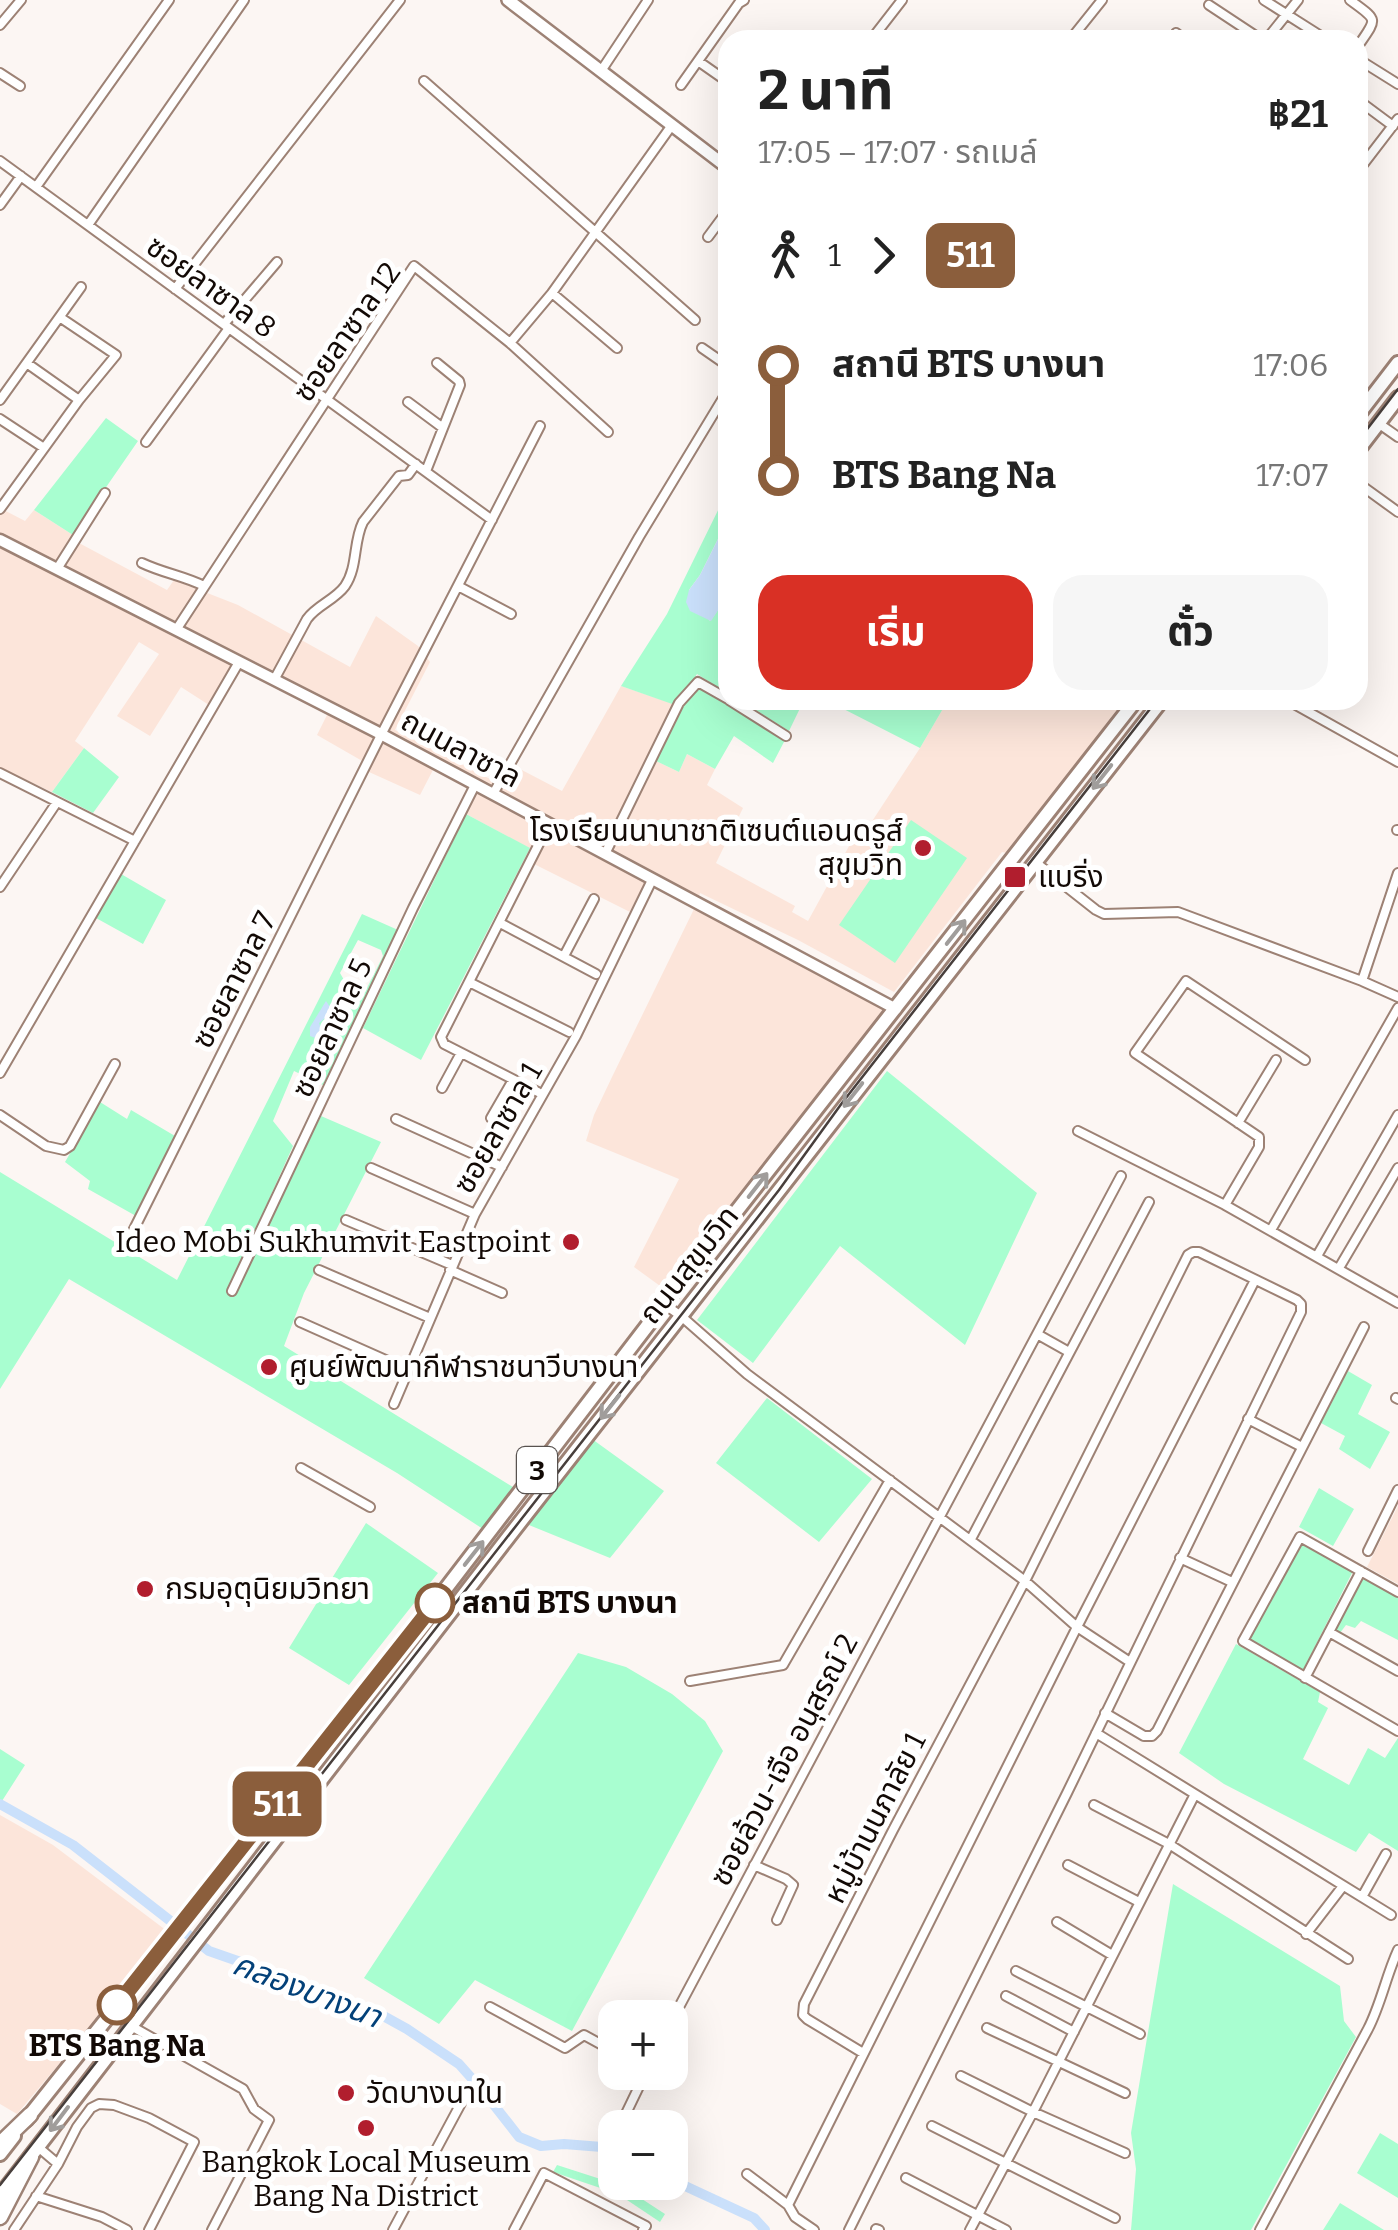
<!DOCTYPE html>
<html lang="th">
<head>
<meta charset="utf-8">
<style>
  :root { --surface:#fff; --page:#f6f6f6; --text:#222; --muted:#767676; --accent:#d93025 }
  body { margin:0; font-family:Bitter,"Noto Sans Thai",serif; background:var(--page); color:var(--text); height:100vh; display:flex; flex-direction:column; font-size:38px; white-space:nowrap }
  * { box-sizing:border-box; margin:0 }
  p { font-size:32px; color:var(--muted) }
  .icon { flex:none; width:55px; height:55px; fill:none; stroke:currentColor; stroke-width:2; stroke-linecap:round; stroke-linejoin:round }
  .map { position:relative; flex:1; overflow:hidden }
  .drawer { position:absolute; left:718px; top:30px; width:650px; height:680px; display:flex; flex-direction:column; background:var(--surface); border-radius:30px; box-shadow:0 10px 40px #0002 }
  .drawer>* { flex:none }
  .badge { padding:0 20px; border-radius:15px; font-size:35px; line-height:65px }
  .controls { position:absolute; left:598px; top:2000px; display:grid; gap:20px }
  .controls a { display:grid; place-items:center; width:90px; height:90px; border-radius:20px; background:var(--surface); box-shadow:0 10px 40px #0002; font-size:50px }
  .map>.badge { position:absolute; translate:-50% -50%; box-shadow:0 0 0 5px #fff }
  .legs { display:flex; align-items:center; gap:15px; height:110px; padding:0 40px; font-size:32px }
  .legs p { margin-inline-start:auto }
  .overview { display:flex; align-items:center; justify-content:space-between; height:170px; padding:0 40px }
  h1 { font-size:55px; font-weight:700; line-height:75px }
  .primary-button { display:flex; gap:20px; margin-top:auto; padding:20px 40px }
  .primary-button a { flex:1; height:115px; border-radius:30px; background:var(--accent); color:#fff; font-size:40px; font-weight:700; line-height:115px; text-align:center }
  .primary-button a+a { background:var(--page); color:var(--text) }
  ul { padding:0 40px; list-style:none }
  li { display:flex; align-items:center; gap:35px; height:110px; font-size:38px }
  li i { display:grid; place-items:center; width:15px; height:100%; margin:0 12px; background:currentColor }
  li i::after { content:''; width:25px; height:25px; margin:-12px; border:8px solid; border-radius:50%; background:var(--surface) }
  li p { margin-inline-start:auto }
  li:first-child i { background:linear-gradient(#0000 50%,currentColor 0) }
  li:last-child i { background:linear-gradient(currentColor 50%,#0000 0) }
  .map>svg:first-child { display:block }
  .built { fill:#fce5da }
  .green { fill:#a8fed0; fill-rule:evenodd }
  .water { fill:#cae0fb }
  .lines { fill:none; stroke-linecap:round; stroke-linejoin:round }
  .canal { stroke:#cae0fb; stroke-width:10 }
  .minor-casing { stroke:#9d8275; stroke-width:12 }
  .tertiary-casing { stroke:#9d8275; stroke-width:15 }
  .secondary-casing { stroke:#9d8275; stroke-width:16 }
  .trunk-casing { stroke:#9d8275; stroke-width:18 }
  .motorway-casing { stroke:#9d8275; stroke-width:19 }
  .minor { stroke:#fff; stroke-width:8 }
  .tertiary { stroke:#fff; stroke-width:10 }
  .secondary { stroke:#fff; stroke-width:11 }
  .trunk { stroke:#fff; stroke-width:12 }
  .motorway { stroke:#fff; stroke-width:14 }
  .rail { stroke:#483f3c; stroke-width:2.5 }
  .oneway { stroke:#a09d9b }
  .line-1-casing { stroke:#fff; stroke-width:22 }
  .line-1 { stroke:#8b5e3c; stroke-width:15 }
  .poi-dot { fill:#b11e2e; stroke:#fff; stroke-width:4 }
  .stop-1-dot { fill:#fff; stroke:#8b5e3c; stroke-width:5 }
  .labels { text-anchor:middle; stroke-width:10; stroke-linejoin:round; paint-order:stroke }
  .shield { fill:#fff; stroke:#595350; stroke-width:2.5 }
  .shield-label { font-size:28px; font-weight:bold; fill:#120905 }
  .street-label { font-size:30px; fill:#120905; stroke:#fff }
  .poi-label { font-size:30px; fill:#120905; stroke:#fff; text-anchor:start }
  .stop-label { font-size:30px; font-weight:bold; fill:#120905; stroke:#fff; text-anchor:start }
  .water-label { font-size:32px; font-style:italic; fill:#034179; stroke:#fff }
</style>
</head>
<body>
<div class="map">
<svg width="1398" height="2230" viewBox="0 0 1398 2230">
  <rect width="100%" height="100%" fill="#fcf6f3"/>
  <!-- built -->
  <path class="built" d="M0,508L25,521L34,510L73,535L79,543L167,590L174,580L238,605L350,667L376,616L418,646L430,662L395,730L492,780L503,760L562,791L621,686L683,707L656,761L679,772L687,754L715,769L707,785L743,808L716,863L795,906L792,912L808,921L854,837L865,832L920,748L948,700H1127L1007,853L1002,852L894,992L798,940L700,893L696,906L886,1009L667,1291L634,1267L679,1179L586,1141L594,1115L612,1077L695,907L646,880L630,912L534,864L538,853L466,814L477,790L434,768L420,795L369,772L364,762L317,735L328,713L267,680L232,666L209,705L181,687L150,736L117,716L159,654L139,642L75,741L84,748L52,792L0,768Z
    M1398,1506V1584L1367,1567Z
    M0,1815L53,1845L167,1931L118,1994L17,2114L0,2104Z"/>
  <!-- green -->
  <path class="green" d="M106,418L138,441L73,535L34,510Z
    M727,492V521L700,575L689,590L710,621L727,597V693L697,674L675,705L621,686L667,614Z
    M696,687H702L785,740L773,763L734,736L715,769L687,754L679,772L656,761L683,707Z
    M740,700H804L789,731Z
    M826,700H948L920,748Z
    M84,748L119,777L93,813L52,792Z
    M466,814L530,848L421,1060L363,1028Z
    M911,820L967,858L895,963L839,925Z
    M121,874L166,900L143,944L96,918Z
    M362,914L398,930L323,1085L294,1071L273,1121L293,1146L261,1217L270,1222L321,1116L381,1142L304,1293L284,1346L513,1487L483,1529L397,1473L69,1279L0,1389V1172L177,1280ZM358,940L381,950L383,956L366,990L344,980L340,973Z
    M887,1071L1037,1193L965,1345L840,1246L753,1363L697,1320Z
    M100,1102L127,1119L131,1110L175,1136L136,1216L88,1189L90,1181L65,1162Z
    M1348,1371L1372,1385L1358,1414L1390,1432L1370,1469L1339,1449L1345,1436L1321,1423Z
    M767,1398L872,1479L819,1542L716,1463Z
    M592,1439L664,1491L610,1558L524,1523Z
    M1319,1488L1354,1509L1333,1546L1299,1527Z
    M366,1523L438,1573L349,1685L289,1648Z
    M1301,1542L1353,1571L1302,1672L1247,1640Z
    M1362,1575L1398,1595V1640L1361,1621L1355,1628L1346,1625L1340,1633L1333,1631Z
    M1236,1644L1320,1692L1318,1702L1328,1708L1303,1759L1349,1785L1368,1748L1385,1758L1398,1738V1851L1369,1833L1356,1852L1224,1784L1179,1753Z
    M578,1653L626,1667L672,1694L705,1721L723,1751L572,2031L475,1980L439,2024L364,1978Z
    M0,1749L25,1765L2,1801L0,1800Z
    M1173,1884L1340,1986L1344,2021L1356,2037L1251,2230H1131L1136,2169L1131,2133Z
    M1380,2133L1398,2144V2198L1357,2173Z
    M557,2165L622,2186L665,2214L660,2222L618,2194L553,2172Z
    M1340,2203L1384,2230H1323Z"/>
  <!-- water -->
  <path class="water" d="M727,521V597L711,621L690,611L686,602L689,590L700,575Z
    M326,1001L332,1010L351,1017L348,1022L325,1018L319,1023L322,1032L321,1040L310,1036V1027Z"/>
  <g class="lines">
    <!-- canal -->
    <path class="canal" d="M0,1804L73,1845L209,1951L298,1982L330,1998L378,2013L407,2029L459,2064L483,2091L519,2137L541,2146L564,2144L602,2147L615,2153
      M670,2179L754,2218L765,2230"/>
    <!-- minor casing -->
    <g class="minor-casing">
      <path id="minor" d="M1264,0L1327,40
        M1350,0C1378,21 1378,17 1358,46
        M1209,5L1262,40
        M0,25L21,0
        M1176,33L1185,40
        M871,40L902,0
        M1070,40L1102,0
        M1266,40L1298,0
        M1358,59L1398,84
        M698,61L728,82
        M601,71L648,0
        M0,73L20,86
        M424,81L695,320
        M681,85L739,3L744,0
        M1358,100L1393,126
        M0,161L492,520
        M1358,171L1398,119
        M36,187L169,0
        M0,205L21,176
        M88,225L244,0
        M708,237L728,210
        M175,289L400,0
        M552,293L617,348
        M224,324L277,262
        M510,343L552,293L672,125
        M702,348L728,366
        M28,364L79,400
        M0,400L81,287
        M408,402L443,428
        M0,419L44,448
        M1378,423L1398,437
        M146,442L229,328
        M426,471L460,385L459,381L437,363
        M1358,483L1398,512
        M0,509L79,400L116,355L61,318
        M1358,518V522
        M142,563C163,573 184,576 204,586
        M57,569L105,493
        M458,586L511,614
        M176,630L414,266L510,343L608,432
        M274,680L307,619C317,605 335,600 345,586C358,567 353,542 363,522L399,476L408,475L416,464
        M729,700L786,736
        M1287,700L1398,762
        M0,773L135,841
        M493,794L639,537L728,390
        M1397,830H1398
        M605,854L679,703L698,682L728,699
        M1035,862L1096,910L1104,914L1178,912L1362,981L1398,997
        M0,887L57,802
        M500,923L596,974
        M564,956L594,899
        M1362,981L1398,873
        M469,982L569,1032
        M0,1073L239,662
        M442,1088L461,1053
        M538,1092L444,1044L441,1037L549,824
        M0,1115L46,1146L64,1150L70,1146L115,1064
        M491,1118L513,1080
        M396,1119L502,1167
        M1238,1123L1276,1060
        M1078,1131L1225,1205L1398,1303
        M371,1168L475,1214
        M1225,1205L1259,1147V1137L1135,1053L1186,981L1305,1060
        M346,1220L452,1265
        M1271,1230L1398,1008
        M126,1245L381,735L540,426
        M1317,1256L1398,1115
        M1339,1268L1398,1168
        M319,1270L430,1318
        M450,1270L502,1293
        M232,1291L413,908L475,785
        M664,1304L681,1316L747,1374L1025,1581L1077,1627L1130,1662
        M300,1322L408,1370
        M1037,1334L1069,1352
        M1396,1398L1398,1399
        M394,1404L475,1214L576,1036L652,880
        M1248,1419L1302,1447
        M301,1468L370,1507
        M971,1539L1149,1202
        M1368,1551L1398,1490
        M1180,1558L1232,1582
        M1398,1592L1300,1537L1243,1641L1398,1731
        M1329,1632L1398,1671
        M1305,1678L1361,1571
        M690,1681L783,1665L890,1480
        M1105,1713L1144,1736H1152L1157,1731L1364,1327
        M1096,1733L1391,1915
        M1094,1805L1169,1844L1348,1959
        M754,1865L786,1879L793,1885L777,1920
        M1068,1865L1139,1902
        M1362,1897L1386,1854
        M1057,1922L1112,1955
        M1306,1934L1343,1886
        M1016,1971L1140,2034
        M1006,1996L1074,2032
        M490,2007L565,2048L584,2035L615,2052
        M670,2024L1121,1176
        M131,2026L243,2089L254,2109L269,2120L212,2230
        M987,2028L1125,2093
        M961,2076L1033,2112L1125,2153
        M932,2126L1115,2218
        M619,2128L646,2072
        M38,2147L58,2164
        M747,2174L788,2205L795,2217L814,2230
        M906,2178L1006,2230
        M36,2196L102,2217L127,2230
        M788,2205L1077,1627L1255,1280
        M876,2229L879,2230
        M14,2230L58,2164L77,2127L91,2108L99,2104L114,2105L149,2118L194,2142L149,2230
        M393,2230L466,2094
        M514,2230L544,2173L646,2226L643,2230
        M849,2230L1067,1793L1301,1312V1304L1297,1300L1199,1252H1193L1188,1255L1025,1581L893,1830L804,2004L803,2015L807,2019L863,2053
        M970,2230L1033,2112L1195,1794
        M1260,2230L1368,2029C1381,2004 1386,1976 1398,1950"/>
    </g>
    <!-- tertiary casing -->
    <g class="tertiary-casing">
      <path id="tertiary" d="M0,540L375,731L896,1009"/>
    </g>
    <!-- secondary casing -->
    <g class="secondary-casing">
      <path id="secondary" d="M508,0L728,168"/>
    </g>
    <!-- trunk casing -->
    <g class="trunk-casing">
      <path id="trunk" d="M1358,415L1398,363
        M1358,450L1398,398
        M26,2120L362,1698L664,1304L1136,700
        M0,2154L14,2136
        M0,2196L510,1535L1162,700"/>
    </g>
    <!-- motorway casing -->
    <g class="motorway-casing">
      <path id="motorway" d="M0,2144L30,2115
        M0,2217L31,2157"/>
    </g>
    <!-- minor -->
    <use href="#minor" class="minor"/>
    <!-- tertiary -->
    <use href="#tertiary" class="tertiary"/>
    <!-- secondary -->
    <use href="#secondary" class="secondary"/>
    <!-- trunk -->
    <use href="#trunk" class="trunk"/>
    <!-- motorway -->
    <use href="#motorway" class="motorway"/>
    <!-- rail -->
    <path class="rail" d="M1358,441L1398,389
      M0,2185L779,1190L842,1103L1157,700"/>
  </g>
  <!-- one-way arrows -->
  <defs><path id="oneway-shaft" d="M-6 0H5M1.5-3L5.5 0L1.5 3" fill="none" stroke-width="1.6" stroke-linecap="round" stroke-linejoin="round" transform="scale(2.5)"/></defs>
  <g class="oneway">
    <use href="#oneway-shaft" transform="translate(1102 777) rotate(128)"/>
    <use href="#oneway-shaft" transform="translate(956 932) rotate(-52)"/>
    <use href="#oneway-shaft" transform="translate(853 1095) rotate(128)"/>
    <use href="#oneway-shaft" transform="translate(758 1185) rotate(-52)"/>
    <use href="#oneway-shaft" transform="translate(610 1407) rotate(128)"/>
    <use href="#oneway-shaft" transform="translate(474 1553) rotate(-52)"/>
    <use href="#oneway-shaft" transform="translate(59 2119) rotate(127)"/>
  </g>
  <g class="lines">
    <!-- line-1 casing -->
    <g class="line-1-casing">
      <path id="line-1" d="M117,2005L435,1603"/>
    </g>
    <!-- line-1 -->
    <use href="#line-1" class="line-1"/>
  </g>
  <!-- markers -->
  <g class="poi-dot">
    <circle cx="923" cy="848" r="10"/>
    <rect x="1003" y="865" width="24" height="24" rx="5"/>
    <circle cx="571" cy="1242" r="10"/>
    <circle cx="269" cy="1367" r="10"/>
    <circle cx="145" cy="1589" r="10"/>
    <circle cx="346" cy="2093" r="10"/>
    <circle cx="366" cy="2128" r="10"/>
  </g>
  <g class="stop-1-dot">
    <circle cx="435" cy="1603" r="18"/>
    <circle cx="117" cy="2005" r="18"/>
  </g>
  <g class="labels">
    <!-- shield labels -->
    <rect class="shield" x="517" y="1447" width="40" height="46" rx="8"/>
    <g class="shield-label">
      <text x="537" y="1480">3</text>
    </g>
    <!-- street labels -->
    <g class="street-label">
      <text transform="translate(211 287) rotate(36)" y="10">ซอยลาซาล 8</text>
      <text transform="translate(347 332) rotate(-55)" y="10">ซอยลาซาล 12</text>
      <text transform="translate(461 749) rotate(28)" y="10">ถนนลาซาล</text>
      <text transform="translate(234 980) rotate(-63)" y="10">ซอยลาซาล 7</text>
      <text transform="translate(332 1028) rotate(-65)" y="10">ซอยลาซาล 5</text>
      <text transform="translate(498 1128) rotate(-60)" y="10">ซอยลาซาล 1</text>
      <text transform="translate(689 1265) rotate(-52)" y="10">ถนนสุขุมวิท</text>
      <text transform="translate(784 1760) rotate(-62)" y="10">ซอยล้วน-เจือ อนุสรณ์ 2</text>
      <text transform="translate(875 1818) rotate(-63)" y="10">หมู่บ้านนภาลัย 1</text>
    </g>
    <!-- poi labels -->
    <g class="poi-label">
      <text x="903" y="841" text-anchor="end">โรงเรียนนานาชาติเซนต์แอนดรูส์<tspan x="903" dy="34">สุขุมวิท</tspan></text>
      <text x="1038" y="887">แบริ่ง</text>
      <text x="551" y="1252" text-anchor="end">Ideo Mobi Sukhumvit Eastpoint</text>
      <text x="289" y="1377">ศูนย์พัฒนากีฬาราชนาวีบางนา</text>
      <text x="165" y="1599">กรมอุตุนิยมวิทยา</text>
      <text x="366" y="2103">วัดบางนาใน</text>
      <text x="366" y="2172" text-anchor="middle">Bangkok Local Museum<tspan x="366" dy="34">Bang Na District</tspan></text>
    </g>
    <!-- stop labels -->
    <g class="stop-label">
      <text x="462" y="1613">สถานี BTS บางนา</text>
      <text x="117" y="2056" text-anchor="middle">BTS Bang Na</text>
    </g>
    <!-- water labels -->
    <g class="water-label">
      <text transform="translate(307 1990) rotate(21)" y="11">คลองบางนา</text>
    </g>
  </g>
</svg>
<div class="controls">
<a>+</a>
<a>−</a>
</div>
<b class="badge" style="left:277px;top:1804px;background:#8b5e3c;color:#fff">511</b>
<section class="drawer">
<div class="overview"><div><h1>2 นาที</h1><p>17:05 – 17:07 · รถเมล์</p></div><b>฿21</b></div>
<div class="legs"><svg class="icon" aria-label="walk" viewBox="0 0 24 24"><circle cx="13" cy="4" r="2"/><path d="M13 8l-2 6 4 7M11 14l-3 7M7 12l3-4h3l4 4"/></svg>1<svg class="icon" aria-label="forward" viewBox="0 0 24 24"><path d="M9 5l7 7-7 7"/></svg><b class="badge" style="background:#8b5e3c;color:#fff">511</b></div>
<ul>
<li><i style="color:#8b5e3c"></i><b>สถานี BTS บางนา</b><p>17:06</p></li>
<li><i style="color:#8b5e3c"></i><b>BTS Bang Na</b><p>17:07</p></li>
</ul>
<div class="primary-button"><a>เริ่ม</a><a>ตั๋ว</a></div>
</section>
</div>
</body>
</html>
